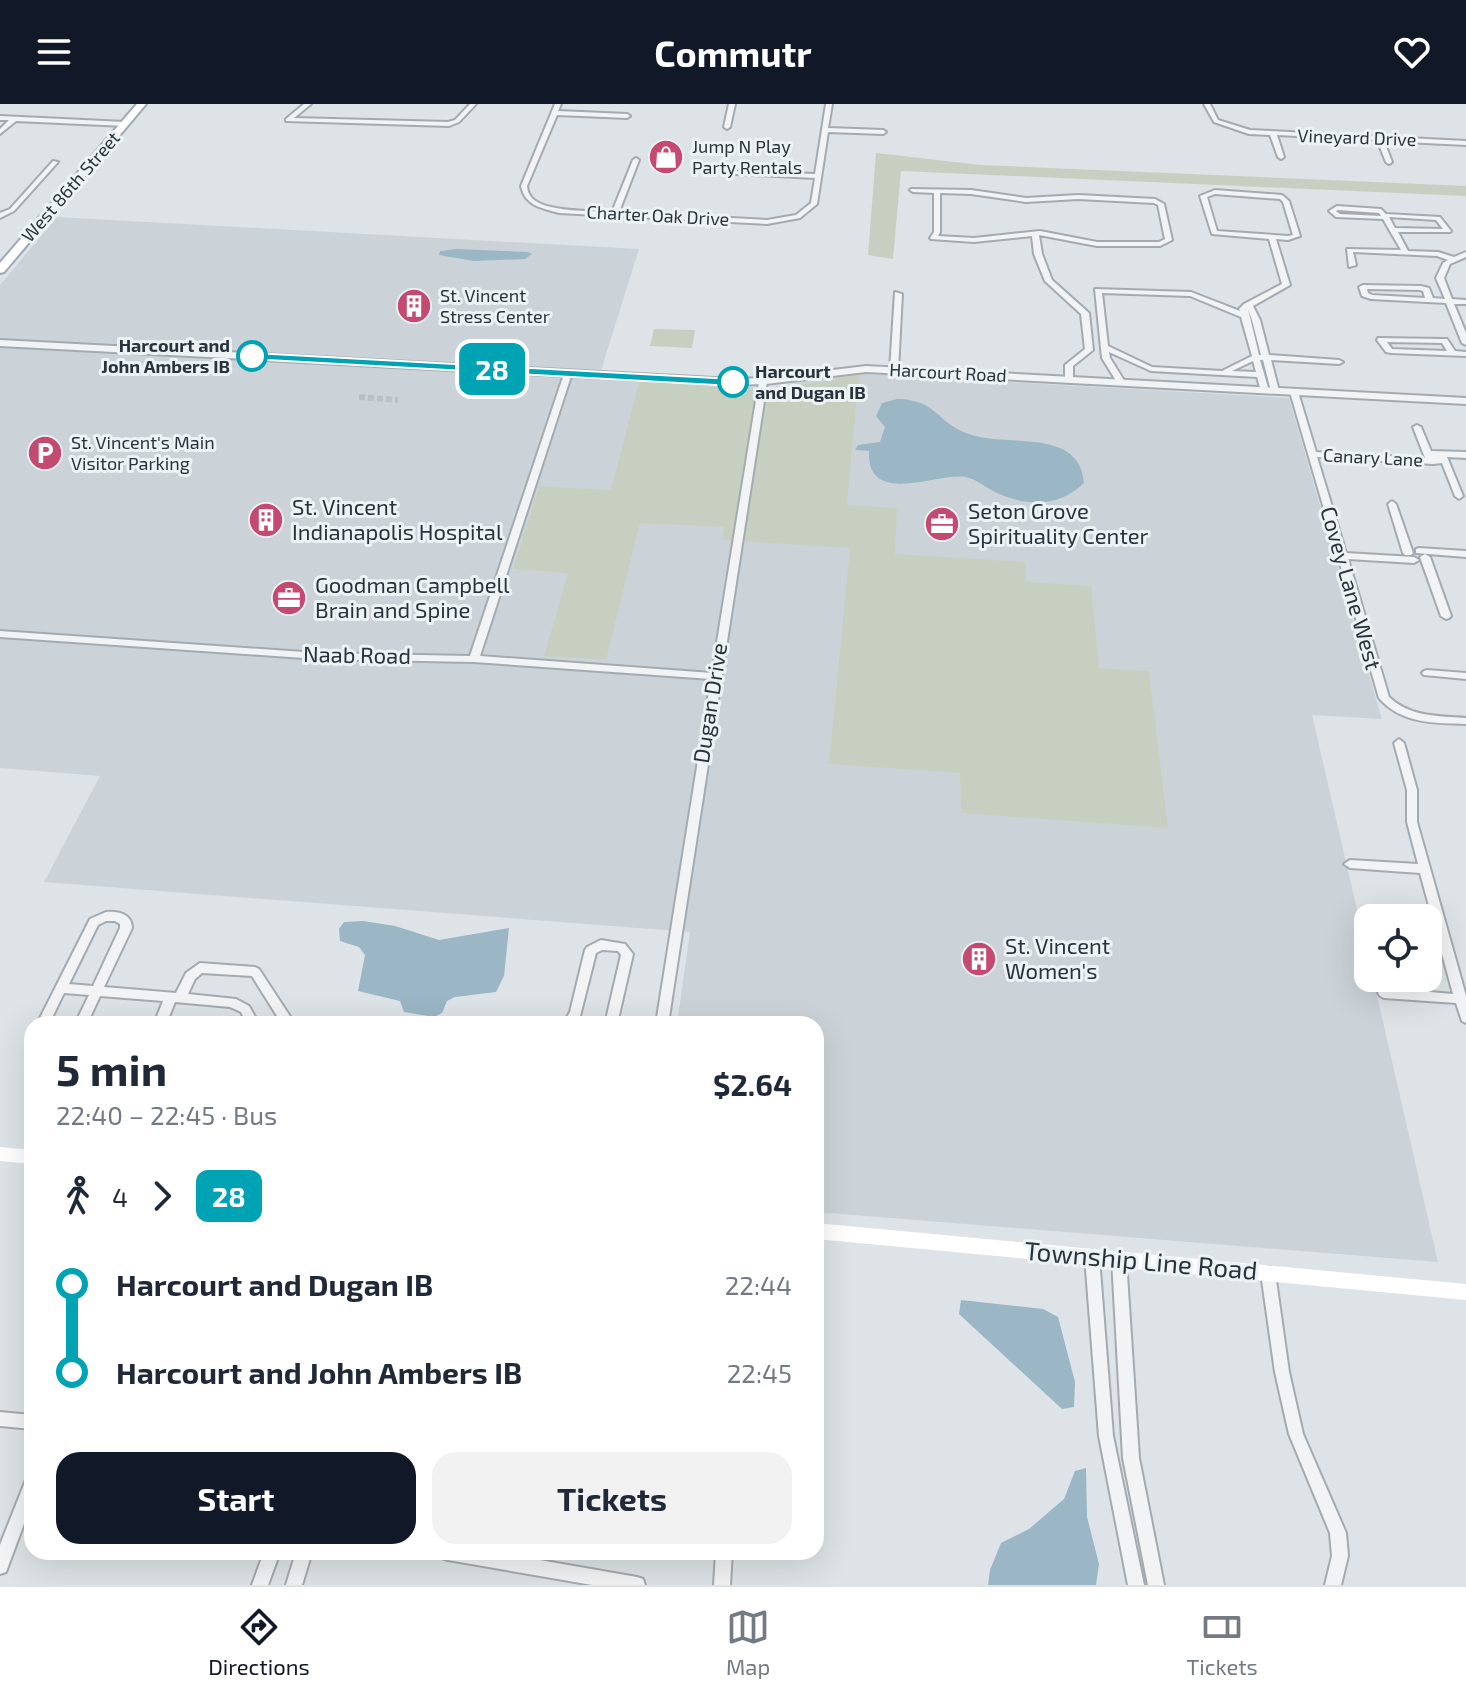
<!DOCTYPE html>
<html lang="en">
<head>
<meta charset="utf-8">
<style>
  :root { --surface:#fff; --page:#f2f2f3; --text:#1f2937; --muted:#747a83; --line:#e0e1e3; --accent:#111827 }
  body { margin:0; font-family:"Exo 2",sans-serif; background:var(--page); color:var(--text); height:100vh; display:flex; flex-direction:column; font-size:30px; white-space:nowrap }
  * { box-sizing:border-box; margin:0 }
  p { font-size:26px; color:var(--muted) }
  .icon { flex:none; width:44px; height:44px; fill:none; stroke:currentColor; stroke-width:2; stroke-linecap:round; stroke-linejoin:round }
  .map { position:relative; flex:1; overflow:hidden }
  .panel { position:absolute; left:24px; top:912px; width:800px; height:544px; display:flex; flex-direction:column; background:var(--surface); border-radius:24px; box-shadow:0 8px 32px #0002 }
  .panel>* { flex:none }
  .badge { padding:0 16px; border-radius:12px; font-size:28px; line-height:52px }
  .controls { position:absolute; left:1354px; top:800px; display:grid; gap:16px }
  .controls a { display:grid; place-items:center; width:88px; height:88px; border-radius:16px; background:var(--surface); box-shadow:0 8px 32px #0002; font-size:40px }
  .map>.badge { position:absolute; translate:-50% -50%; box-shadow:0 0 0 4px #fff }
  .legs { display:flex; align-items:center; gap:12px; height:88px; padding:0 32px; font-size:26px }
  .legs p { margin-inline-start:auto }
  .head { display:flex; align-items:center; justify-content:space-between; height:136px; padding:0 32px }
  h1 { font-size:44px; font-weight:700; line-height:60px }
  .cta { display:flex; gap:16px; margin-top:auto; padding:16px 32px }
  .cta a { flex:1; height:92px; border-radius:24px; background:var(--accent); color:#fff; font-size:32px; font-weight:700; line-height:92px; text-align:center }
  .cta a+a { background:var(--page); color:var(--text) }
  ul { padding:0 32px; list-style:none }
  li { display:flex; align-items:center; gap:28px; height:88px; font-size:30px }
  li i { display:grid; place-items:center; width:12px; height:100%; margin:0 10px; background:currentColor }
  li i::after { content:''; width:20px; height:20px; margin:-10px; border:6px solid; border-radius:50%; background:var(--surface) }
  li p { margin-inline-start:auto }
  li:first-child i { background:linear-gradient(#0000 50%,currentColor 0) }
  li:last-child i { background:linear-gradient(currentColor 50%,#0000 0) }
  header { display:flex; justify-content:space-between; align-items:center; height:104px; padding:0 32px; background:var(--accent); color:#fff; font-size:36px; font-weight:700 }
  .tabs { display:flex; justify-content:space-around; align-items:center; height:112px; border-top:2px solid var(--line); background:var(--surface); font-size:22px; color:var(--muted) }
  .tabs a { display:grid; justify-items:center; gap:4px }
  .tabs .current { color:var(--accent) }
  .map>svg:first-child { display:block }
  .built { fill:#ccd3d8 }
  .green { fill:#c7d0c0 }
  .water { fill:#9bb6c5 }
  .lines { fill:none; stroke-linecap:round; stroke-linejoin:round }
  .pedestrian-tunnel { stroke:#bac0c5; stroke-width:6; stroke-dasharray:6 3; stroke-linecap:butt }
  .minor-casing { stroke:#a4abb0; stroke-width:4 }
  .tertiary-casing { stroke:#a4abb0; stroke-width:4 }
  .primary-casing { stroke:#9ea9b2; stroke-width:4 }
  .minor { fill:#f1f3f5; fill-rule:evenodd }
  .tertiary { fill:#f1f3f5; fill-rule:evenodd }
  .secondary { fill:#fff; fill-rule:evenodd }
  .primary { fill:#fff; fill-rule:evenodd }
  .line-1 { fill:#00a3b4; stroke:#fff; stroke-width:2 }
  .stop-1-dot { fill:#fff; stroke:#00a3b4; stroke-width:4 }
  .labels { text-anchor:middle; stroke-width:6; stroke-linejoin:round; paint-order:stroke }
  .far-street-label { font-size:18px; fill:#28333c; stroke:#edf2f4 }
  .far-poi-label { font-size:18px; fill:#28333c; stroke:#edf2f4; text-anchor:start }
  .far-stop-label { font-size:18px; font-weight:bold; fill:#28333c; stroke:#edf2f4; text-anchor:end }
  .poi-label { font-size:22px; fill:#28333c; stroke:#edf2f4; text-anchor:start }
  .street-label { font-size:22px; fill:#28333c; stroke:#edf2f4 }
  .near-street-label { font-size:26px; fill:#28333c; stroke:#edf2f4 }
</style>
</head>
<body>
<header><svg class="icon" aria-label="menu" viewBox="0 0 24 24"><path d="M4 6h16M4 12h16M4 18h16"/></svg>Commutr<svg class="icon" aria-label="heart" viewBox="0 0 24 24"><path d="M12 20l-8-8c-3-5 5-10 8-4 3-6 11-1 8 4z"/></svg></header>
<div class="map">
<svg width="1466" height="1481" viewBox="0 0 1466 1481">
  <rect width="100%" height="100%" fill="#dee3e7"/>
  <!-- built -->
  <path class="built" d="M57,113L639,145L598,276L768,284L850,269L1289,294L1382,615L1312,611L1368,853V874H1373L1438,1158L816,1108V920H677L690,828L44,778L100,672L0,664V181Z"/>
  <!-- green -->
  <path class="green" d="M876,49L981,61L1466,82V92L901,67L893,155L868,151Z
    M654,225L695,226L692,244L650,242Z
    M859,271L847,401L897,404L895,450L1025,458L1026,478L1091,482L1099,564L1149,567L1168,724L961,709L960,669L829,660L850,444L722,436L724,423L640,419L606,556L544,552L568,469L513,465L539,382L611,386L639,278L768,286Z"/>
  <!-- water -->
  <path class="water" d="M456,145L528,148L532,150L525,155L474,157L439,151L440,147Z
    M897,295C938,295 937,321 972,331C1010,343 1080,324 1084,379C1058,404 1025,403 993,387C984,382 976,375 965,373C939,368 866,404 869,347L855,346L858,341L880,338L885,323L876,312L882,299Z
    M363,817L395,822L439,836L509,824L504,872L496,888L455,893L447,897L442,909L434,913L404,908L400,897L358,887L365,851L359,843L340,837L339,825L344,818Z
    M961,1196L1043,1205L1058,1213L1075,1278L1074,1303L1062,1305L959,1210Z
    M1086,1364L1087,1413L1099,1460L1096,1481H988L990,1466L1001,1439L1029,1425L1064,1395L1075,1367Z"/>
  <g class="lines">
    <!-- pedestrian-tunnel -->
    <path class="pedestrian-tunnel" d="M359,293L398,296"/>
    <!-- minor casing -->
    <g class="minor-casing">
      <path id="minor" d="M304,0H311L294,14L448,18L455,16L470,0H476L459,18L449,22L286,17V15Z
        M555,0H561L558,7L627,10L630,12L627,14L557,11L527,82C528,88 528,89 532,94C544,108 594,107 612,108L633,56L636,54L639,56L619,108L767,116L796,111L811,99L815,74L735,70L732,68L733,67L815,70L826,0H832L828,24L883,26L886,28L883,30L828,28L817,100L800,114L767,120L559,109C542,104 525,102 521,82Z
        M729,0H735L730,23L727,25L724,23Z
        M1204,0H1210L1218,16L1250,26L1466,37V41L1384,37L1392,58L1389,60L1386,58L1377,36L1277,31L1284,53L1281,55L1278,53L1270,31L1249,30L1214,18Z
        M0,12L125,18L128,20L125,22L16,17L0,30V25L9,16H0Z
        M53,57L58,58L14,107L0,114V109L10,105Z
        M911,85L971,86L1026,94L1078,91L1155,95L1164,100L1172,136L1160,142H1097L1039,131L1042,150L1052,176L1089,209L1093,246L1073,262V276L1069,278L1065,276V261L1085,245L1081,210L1045,177L1034,150L1032,132L974,138L931,135L930,134L934,128V89L913,88L910,86ZM940,89L971,90L1026,98L1078,95L1154,99L1158,101L1165,135L1159,138H1097L1040,127L974,134L938,132L940,128Z
        M1215,86L1282,91L1289,97L1300,132L1288,136L1276,135L1290,181L1253,202L1260,216L1269,251L1339,256L1343,258L1339,260L1271,256L1279,287L1275,289L1271,287L1263,256H1260L1269,287L1265,289L1261,287L1257,273L1151,267L1109,248L1110,254L1125,278L1118,280L1102,254L1095,185L1191,188L1240,207L1239,205L1244,200L1282,180L1269,135L1212,130L1200,92ZM1215,90L1280,95L1283,98L1293,131L1288,132L1217,127L1207,93ZM1102,189L1190,192L1241,213L1252,252L1222,267L1152,263L1108,242ZM1248,205L1252,216L1261,251H1259ZM1253,257L1256,268L1232,267Z
        M1337,102L1381,105L1386,110L1440,113L1451,127L1450,128H1398L1408,147L1438,148L1454,153L1466,148V153L1450,160L1444,174L1452,195L1466,196V200H1454L1466,229V241L1462,239L1446,199L1371,195L1362,192L1359,183L1363,181L1421,182L1429,184L1433,194L1445,195L1436,174L1443,159L1448,156L1437,152L1353,148L1356,161L1349,163L1347,145L1401,146L1383,115L1336,113L1329,107ZM1338,106L1379,109L1381,112L1340,110L1336,107ZM1389,113L1436,116L1443,125L1395,124ZM1367,185L1420,186L1423,187L1425,194L1372,191L1368,189Z
        M895,188L902,190L898,266L894,268L890,266Z
        M1378,234L1444,235H1447L1455,247L1466,248V252L1391,249L1386,248L1377,236ZM1387,238L1442,239L1447,247L1392,245Z
        M565,267L572,269L480,552L712,569L759,278L763,276L767,278L668,920H656L711,575L474,558L318,555L0,533V527L318,549L470,552Z
        M1291,286L1298,288L1316,348L1425,354L1413,323L1417,321L1421,323L1431,347L1466,348V354L1447,353L1463,392L1459,395L1455,392L1442,359L1433,360L1317,353L1346,449L1414,453L1419,456L1414,459L1348,455L1389,593C1410,613 1438,612 1466,614V620C1435,619 1401,620 1379,594L1290,288Z
        M1392,397L1396,400L1413,449L1411,451H1405L1403,449L1388,400Z
        M1419,444L1466,447V453L1416,449V445Z
        M1425,450L1430,453L1451,512L1449,514L1446,515L1441,512L1420,453Z
        M1427,566L1466,569V575L1424,571L1422,569L1424,567Z
        M1399,635L1404,639L1417,686V718L1466,892V919L1462,917L1456,899L1384,894L1380,892L1378,889L1380,886L1384,884L1453,890L1420,769L1350,764L1344,760L1350,756L1418,760L1407,718V686L1394,639Z
        M106,808C118,807 132,810 132,824L104,883L176,889L186,869L200,859L255,863L259,865L295,920H282L252,872L202,869L195,875L188,890L236,895L249,902L259,920H247L241,908L230,903L175,898L166,920H154L163,897L100,892L87,920H75L89,891L64,889L49,920H37L90,815ZM106,817H115L120,820V824L93,882L69,880L98,821Z
        M601,836L625,840L633,850L617,920H605L621,851L618,847L602,846L596,849L580,912L576,920H563L570,908L585,846L587,843Z
        M1092,1147L1097,1149L1099,1153L1113,1332L1144,1481H1128L1099,1332L1085,1153L1087,1149Z
        M1119,1149L1124,1151L1126,1155L1139,1354L1164,1481H1148L1123,1354L1112,1155L1114,1151Z
        M1268,1163L1273,1164L1275,1169L1289,1268L1303,1330L1346,1429L1348,1452L1341,1481H1325L1332,1452L1330,1429L1289,1330L1275,1268L1261,1169L1263,1164Z
        M0,1308L32,1311V1325L0,1322Z
        M32,1370V1398L6,1468L0,1470V1441L27,1373Z
        M264,1448H280L268,1481H252Z
        M296,1448H312L302,1481H286Z
        M440,1448H493L637,1473L643,1475L645,1481H592L448,1456L442,1454Z
        M716,1448H732L730,1481H714Z"/>
    </g>
    <!-- tertiary casing -->
    <g class="tertiary-casing">
      <path id="tertiary" d="M0,236L733,275L766,274L866,262L1466,294V300L866,268L766,280L733,281L0,242Z"/>
    </g>
    <!-- primary casing -->
    <g class="primary-casing">
      <path id="primary" d="M137,0H146L4,168L0,169V159Z"/>
    </g>
    <!-- minor -->
    <use href="#minor" class="minor"/>
    <!-- tertiary -->
    <use href="#tertiary" class="tertiary"/>
    <!-- secondary -->
    <path class="secondary" d="M0,1043L32,1046V1060L0,1057Z
      M816,1119L1466,1180V1196L816,1135Z"/>
    <!-- primary -->
    <use href="#primary" class="primary"/>
  </g>
  <!-- line-1 -->
  <path class="line-1" d="M252,249L733,275L738,278L733,282L249,255V250Z"/>
  <!-- icons -->
  <defs>
    <g id="shop-disc" transform="scale(1.8)"><circle r="9.5" fill="#c54a72" stroke="#edf2f4"/><path d="M-5-2.5h2.3a2.7 3.5 0 0 1 5.4 0H5L5.5 6h-11ZM-1.5-2.5h3a1.5 2.3 0 0 0-3 0Z" fill="#fff"/></g>
    <g id="building-disc" transform="scale(1.8)"><circle r="9.5" fill="#c54a72" stroke="#edf2f4"/><path d="M-4-6H4V6H1V3H-1V6H-4ZM-2.5-4.3h1.7v1.8h-1.7ZM.8-4.3h1.7v1.8H.8ZM-2.5-1h1.7V.8h-1.7ZM.8-1h1.7V.8H.8Z" fill="#fff"/></g>
    <g id="parking-disc" transform="scale(1.8)"><circle r="9.5" fill="#c54a72" stroke="#edf2f4"/><path d="M-3.5-5.5H1a3.5 3.5 0 0 1 0 7H-1V5.5H-3.5ZM-1-3.4V-.6H.8a1.4 1.4 0 0 0 0-2.8Z" fill="#fff"/></g>
    <g id="office-disc" transform="scale(1.8)"><circle r="9.5" fill="#c54a72" stroke="#edf2f4"/><path d="M-6-3h4V-5.5h4V-3h4V5H-6ZM-1-4.5V-3h2v-1.5ZM-6 0V1H6V0Z" fill="#fff"/></g>
  </defs>
  <g fill-rule="evenodd">
    <use href="#shop-disc" x="666" y="53"/>
    <use href="#building-disc" x="414" y="202"/>
    <use href="#parking-disc" x="45" y="349"/>
    <use href="#building-disc" x="266" y="416"/>
    <use href="#office-disc" x="942" y="420"/>
    <use href="#office-disc" x="289" y="494"/>
    <use href="#building-disc" x="979" y="855"/>
  </g>
  <!-- markers -->
  <g class="stop-1-dot">
    <circle cx="252" cy="252" r="14"/>
    <circle cx="733" cy="278" r="14"/>
  </g>
  <g class="labels">
    <!-- far-street labels -->
    <g class="far-street-label">
      <text transform="translate(1357 34) rotate(2)" y="6">Vineyard Drive</text>
      <text transform="translate(71 83) rotate(-49)" y="6">West 86th Street</text>
      <text transform="translate(658 112) rotate(3)" y="6">Charter Oak Drive</text>
      <text transform="translate(948 269) rotate(3)" y="6">Harcourt Road</text>
      <text transform="translate(1373 354) rotate(3)" y="6">Canary Lane</text>
    </g>
    <!-- far-poi labels -->
    <g class="far-poi-label">
      <text x="692" y="49">Jump N Play<tspan x="692" dy="21">Party Rentals</tspan></text>
      <text x="440" y="198">St. Vincent<tspan x="440" dy="21">Stress Center</tspan></text>
      <text x="71" y="345">St. Vincent's Main<tspan x="71" dy="21">Visitor Parking</tspan></text>
    </g>
    <!-- far-stop labels -->
    <g class="far-stop-label">
      <text x="230" y="248">Harcourt and<tspan x="230" dy="21">John Ambers IB</tspan></text>
      <text x="755" y="274" text-anchor="start">Harcourt<tspan x="755" dy="21">and Dugan IB</tspan></text>
    </g>
    <!-- poi labels -->
    <g class="poi-label">
      <text x="292" y="411">St. Vincent<tspan x="292" dy="25">Indianapolis Hospital</tspan></text>
      <text x="968" y="415">Seton Grove<tspan x="968" dy="25">Spirituality Center</tspan></text>
      <text x="315" y="489">Goodman Campbell<tspan x="315" dy="25">Brain and Spine</tspan></text>
      <text x="1005" y="850">St. Vincent<tspan x="1005" dy="25">Women's</tspan></text>
    </g>
    <!-- street labels -->
    <g class="street-label">
      <text transform="translate(1351 484) rotate(74)" y="8">Covey Lane West</text>
      <text transform="translate(357 551) rotate(1)" y="8">Naab Road</text>
      <text transform="translate(710 599) rotate(-81)" y="8">Dugan Drive</text>
    </g>
    <!-- near-street labels -->
    <g class="near-street-label">
      <text transform="translate(1141 1157) rotate(5)" y="9">Township Line Road</text>
    </g>
  </g>
</svg>
<div class="controls">
<a><svg class="icon" aria-label="locate" viewBox="0 0 24 24"><circle cx="12" cy="12" r="6"/><path d="M12 2v4M12 18v4M2 12h4M18 12h4"/></svg></a>
</div>
<b class="badge" style="left:492px;top:265px;background:#00a3b4;color:#fff">28</b>
<section class="panel">
<div class="head"><div><h1>5 min</h1><p>22:40 – 22:45 · Bus</p></div><b>$2.64</b></div>
<div class="legs"><svg class="icon" aria-label="walk" viewBox="0 0 24 24"><circle cx="13" cy="4" r="2"/><path d="M13 8l-2 6 4 7M11 14l-3 7M7 12l3-4h3l4 4"/></svg>4<svg class="icon" aria-label="forward" viewBox="0 0 24 24"><path d="M9 5l7 7-7 7"/></svg><b class="badge" style="background:#00a3b4;color:#fff">28</b></div>
<ul>
<li><i style="color:#00a3b4"></i><b>Harcourt and Dugan IB</b><p>22:44</p></li>
<li><i style="color:#00a3b4"></i><b>Harcourt and John Ambers IB</b><p>22:45</p></li>
</ul>
<div class="cta"><a>Start</a><a>Tickets</a></div>
</section>
</div>
<nav class="tabs">
<a class="current"><svg class="icon" aria-label="directions" viewBox="0 0 24 24"><path d="M12 3l9 9-9 9-9-9zM9 14v-3h6M13 9l2 2-2 2"/></svg>Directions</a>
<a><svg class="icon" aria-label="map" viewBox="0 0 24 24"><path d="M3 6l6-2 6 2 6-2v14l-6 2-6-2-6 2zM9 4v14M15 6v14"/></svg>Map</a>
<a><svg class="icon" aria-label="tickets" viewBox="0 0 24 24"><path d="M3 7h18v10H3zM15 7v10"/></svg>Tickets</a>
</nav>
</body>
</html>
